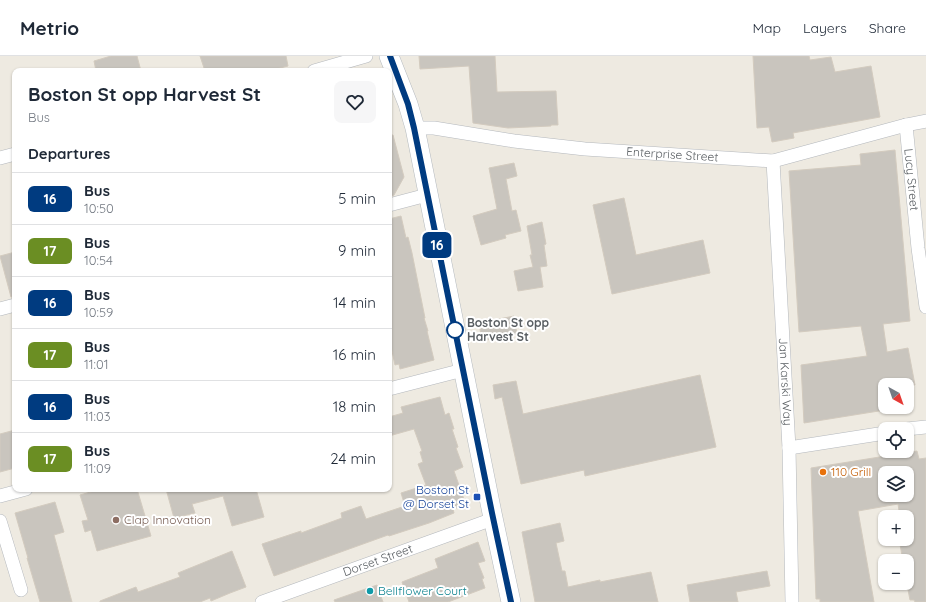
<!DOCTYPE html>
<html lang="en">
<head>
<meta charset="utf-8">
<style>
  :root { --surface:#fff; --page:#f6f6f7; --text:#1f2937; --muted:#747a83; --line:#e0e1e3 }
  body { margin:0; font-family:Quicksand,sans-serif; background:var(--page); color:var(--text); height:100vh; display:flex; flex-direction:column; font-size:15px; white-space:nowrap }
  * { box-sizing:border-box; margin:0 }
  p { font-size:13px; color:var(--muted) }
  .icon { flex:none; width:22px; height:22px; fill:none; stroke:currentColor; stroke-width:2; stroke-linecap:round; stroke-linejoin:round }
  .map { position:relative; flex:1; overflow:hidden }
  .sheet { position:absolute; left:12px; top:12px; width:380px; height:424px; display:flex; flex-direction:column; background:var(--surface); border-radius:8px; box-shadow:0 1px 3px #0004 }
  .sheet>* { flex:none }
  .badge { padding:0 8px; border-radius:6px; font-size:14px; line-height:26px }
  .needle { width:26px; rotate:140deg }
  .buttons { position:absolute; left:878px; top:322px; display:grid; gap:8px }
  .buttons a { display:grid; place-items:center; width:36px; height:36px; border-radius:8px; background:var(--surface); box-shadow:0 1px 3px #0004; font-size:20px }
  .map>.badge { position:absolute; translate:-50% -50%; box-shadow:0 0 0 2px #fff }
  h2 { padding:0 16px; font-size:15px; line-height:36px }
  .round { display:grid; place-items:center; flex:none; width:42px; height:42px; border-radius:8px; background:var(--page) }
  .head { display:flex; align-items:center; justify-content:space-between; height:68px; padding:0 16px }
  h1 { font-size:19px; font-weight:800; line-height:30px }
  ul { padding:0; list-style:none }
  li { display:flex; align-items:center; gap:12px; height:52px; padding:0 16px; border-top:1px solid var(--line) }
  li div { flex:1 }
  li b { display:block; font-size:15px }
  li em { font-style:normal }
  li .badge { min-width:44px; font-weight:700; text-align:center }
  header { display:flex; align-items:center; gap:24px; box-sizing:border-box; height:56px; padding:0 20px; background:var(--surface); border-bottom:1px solid var(--line) }
  header strong { font-size:19px }
  nav { display:flex; gap:22px; margin-inline-start:auto; font-size:14px }
  .map>svg:first-child { display:block }
  .building { fill:#c9c5be; stroke:#d3cbbf; fill-rule:evenodd }
  .lines { fill:none; stroke-linecap:round; stroke-linejoin:round }
  .minor-casing { stroke:#b4b8bd; stroke-width:14 }
  .secondary-casing { stroke:#b5babf; stroke-width:20 }
  .minor { stroke:#fff; stroke-width:13 }
  .secondary { stroke:#fff; stroke-width:19 }
  .line-casing { stroke:#fff; stroke-width:9 }
  .line { stroke:#003b80; stroke-width:6 }
  .stop-dot { fill:#fff; stroke:#003b80; stroke-width:2 }
  .food-dot { fill:#e8710a; stroke:#fff; stroke-width:1.5 }
  .transit-dot { fill:#1a4fb4; stroke:#fff; stroke-width:1.5 }
  .education-dot { fill:#8d6e63; stroke:#fff; stroke-width:1.5 }
  .culture-dot { fill:#0f9aa8; stroke:#fff; stroke-width:1.5 }
  .labels { text-anchor:middle; stroke-width:4; stroke-linejoin:round; paint-order:stroke }
  .street-label { font-size:12px; fill:#5a5f63; stroke:#fff }
  .stop-label { font-size:12px; font-weight:bold; fill:#5a5f63; stroke:#fff; text-anchor:start }
  .food-label { font-size:12px; fill:#c56008; stroke:#fff; text-anchor:start }
  .transit-label { font-size:12px; fill:#164399; stroke:#fff; text-anchor:end }
  .education-label { font-size:12px; fill:#785e54; stroke:#fff; text-anchor:start }
  .culture-label { font-size:12px; fill:#0d838f; stroke:#fff; text-anchor:start }
</style>
</head>
<body>
<header>
<strong>Metrio</strong>
<nav><a>Map</a><a>Layers</a><a>Share</a></nav>
</header>
<div class="map">
<svg width="926" height="546" viewBox="0 0 926 546">
  <rect width="100%" height="100%" fill="#eeeae1"/>
  <!-- building -->
  <path class="building" d="M111,0H137L141,15H96L94,5Z
    M200,0H286L288,10L268,15H205Z
    M419,0H495L497,36L556,35L558,69H551V70L508,72L473,67L469,10L420,13Z
    M753,0H809L810,4L831,1L835,16L871,10L880,61L793,77L794,82L772,86L769,71L757,72Z
    M389,79H393L404,121L394,139L389,141Z
    M895,94L910,265L883,268L887,296L908,292L915,329H885V354L804,367L801,309L867,300L861,270L799,276L789,115L861,109L860,98Z
    M514,107L517,120L506,123L512,155L516,154L521,175L505,179L506,182L481,189L473,160L497,153L489,112Z
    M624,142L636,199L703,184L710,217L612,238L593,149Z
    M401,160L406,182L408,181L412,197L425,262H424L428,275H427L434,304L400,313L399,308L395,309L389,281V163Z
    M542,166L546,188L544,189L547,210L540,211L543,231L518,235L514,215L533,211L530,199H532L527,170Z
    M15,196V241H11L0,200Z
    M514,260L517,278L482,285L479,267Z
    M700,319L716,391L585,420L584,414L521,428L502,341L495,343L493,329L516,325L523,358Z
    M440,341L445,359L449,357L454,373H452L458,391L456,392L463,411L454,415L466,449L453,453L454,457L429,467L389,480L388,479L274,520L262,488L301,475V477L342,462L341,457L361,450L366,463L405,450L401,437L426,429L418,408L423,406L420,396L422,395L414,373L389,380V361L403,357L401,351Z
    M15,374V412L0,416V378Z
    M917,395L919,403L926,402V546H915L914,544H910L907,529V505H903L899,483H907V461H900L898,448L858,455L874,546H820V543H816L811,412ZM885,417H907V439H885Z
    M101,433H137L151,480L97,495L91,474L85,476L82,465L88,464L80,439Z
    M166,433H256L264,461L232,470L223,440L192,448L195,457L174,462Z
    M55,446L64,476L54,479L72,546H40L27,502H28L15,457Z
    M560,467L564,485L556,487L562,515H565L568,531L600,524V526L651,516L658,546H535L522,476Z
    M478,486L485,505L478,507L484,522L482,523L485,532L448,546H409L402,526L438,512L435,503Z
    M232,495L246,531L230,537L211,545L210,542L200,546H100V545L136,531L138,536L180,521L178,517Z
    M767,515L770,530L736,536L738,546H690L687,529Z
    M377,529L383,546H335L334,544Z"/>
  <g class="lines">
    <!-- minor casing -->
    <g class="minor-casing">
      <g id="minor">
        <path d="M314,15L366,0"/>
        <path id="s1" d="M906,69L918,192L926,251"/>
        <path id="s2" d="M415,72H434L514,85L585,93L773,105L906,69L926,65"/>
        <path d="M0,102L15,98"/>
        <path id="s3" d="M773,105L789,392L792,546"/>
        <path d="M389,149L427,139"/>
        <path d="M0,253L15,249"/>
        <path d="M389,333L463,314"/>
        <path d="M907,373L926,371"/>
        <path d="M789,392L885,377"/>
        <path d="M0,440L26,433"/>
        <path d="M0,465L21,534"/>
        <path id="s4" d="M262,546L493,463"/>
      </g>
    </g>
    <!-- secondary casing -->
    <g class="secondary-casing">
      <path id="secondary" d="M389,0L408,48L415,72L492,457L511,546"/>
    </g>
    <!-- minor -->
    <use href="#minor" class="minor"/>
    <!-- secondary -->
    <use href="#secondary" class="secondary"/>
  </g>
  <g class="lines">
    <!-- line casing -->
    <g class="line-casing">
      <path id="line" d="M390,0L408,48L414,72L492,457L511,546"/>
    </g>
    <!-- line -->
    <use href="#line" class="line"/>
  </g>
  <!-- markers -->
  <circle class="stop-dot" cx="455" cy="274" r="8"/>
  <circle class="food-dot" cx="823" cy="416" r="4"/>
  <rect class="transit-dot" x="473" y="437" width="8" height="8" rx="2"/>
  <circle class="education-dot" cx="116" cy="464" r="4"/>
  <circle class="culture-dot" cx="370" cy="535" r="4"/>
  <g class="labels">
    <!-- street labels -->
    <g class="street-label">
      <text dy="4" stroke="none"><textPath href="#s2" startOffset="259">Enterprise Street</textPath></text>
      <text dy="4" stroke="none"><textPath href="#s1" startOffset="55">Lucy Street</textPath></text>
      <text dy="4" stroke="none"><textPath href="#s3" startOffset="221">Jan Karski Way</textPath></text>
      <text dy="4" stroke="none"><textPath href="#s4" startOffset="123">Dorset Street</textPath></text>
    </g>
    <!-- stop labels -->
    <g class="stop-label">
      <text x="467" y="271">Boston St opp<tspan x="467" dy="14">Harvest St</tspan></text>
    </g>
    <!-- food labels -->
    <g class="food-label">
      <text x="831" y="420">110 Grill</text>
    </g>
    <!-- transit labels -->
    <g class="transit-label">
      <text x="469" y="438">Boston St<tspan x="469" dy="14">@ Dorset St</tspan></text>
    </g>
    <!-- education labels -->
    <g class="education-label">
      <text x="124" y="468">Clap Innovation</text>
    </g>
    <!-- culture labels -->
    <g class="culture-label">
      <text x="378" y="539">Bellflower Court</text>
    </g>
  </g>
</svg>
<div class="buttons">
<a><svg class="needle" viewBox="-14 -14 28 28"><path d="M0-13l5 13h-10z" fill="#e53935"/><path d="M0 13l5-13h-10z" fill="#747a83"/></svg></a>
<a><svg class="icon" aria-label="locate" viewBox="0 0 24 24"><circle cx="12" cy="12" r="6"/><path d="M12 2v4M12 18v4M2 12h4M18 12h4"/></svg></a>
<a><svg class="icon" aria-label="layers" viewBox="0 0 24 24"><path d="M12 4l9 5-9 5-9-5zM3 14l9 5 9-5"/></svg></a>
<a>+</a>
<a>−</a>
</div>
<b class="badge" style="left:437px;top:189px;background:#003b80;color:#fff">16</b>
<section class="sheet">
<div class="head"><div><h1>Boston St opp Harvest St</h1><p>Bus</p></div><a class="round"><svg class="icon" aria-label="heart" viewBox="0 0 24 24"><path d="M12 20l-8-8c-3-5 5-10 8-4 3-6 11-1 8 4z"/></svg></a></div>
<h2>Departures</h2>
<ul>
<li><span class="badge" style="background:#003b80;color:#fff">16</span><div><b>Bus</b><p>10:50</p></div><em>5 min</em></li>
<li><span class="badge" style="background:#6b8e23;color:#fff">17</span><div><b>Bus</b><p>10:54</p></div><em>9 min</em></li>
<li><span class="badge" style="background:#003b80;color:#fff">16</span><div><b>Bus</b><p>10:59</p></div><em>14 min</em></li>
<li><span class="badge" style="background:#6b8e23;color:#fff">17</span><div><b>Bus</b><p>11:01</p></div><em>16 min</em></li>
<li><span class="badge" style="background:#003b80;color:#fff">16</span><div><b>Bus</b><p>11:03</p></div><em>18 min</em></li>
<li><span class="badge" style="background:#6b8e23;color:#fff">17</span><div><b>Bus</b><p>11:09</p></div><em>24 min</em></li>
</ul>
</section>
</div>
</body>
</html>
